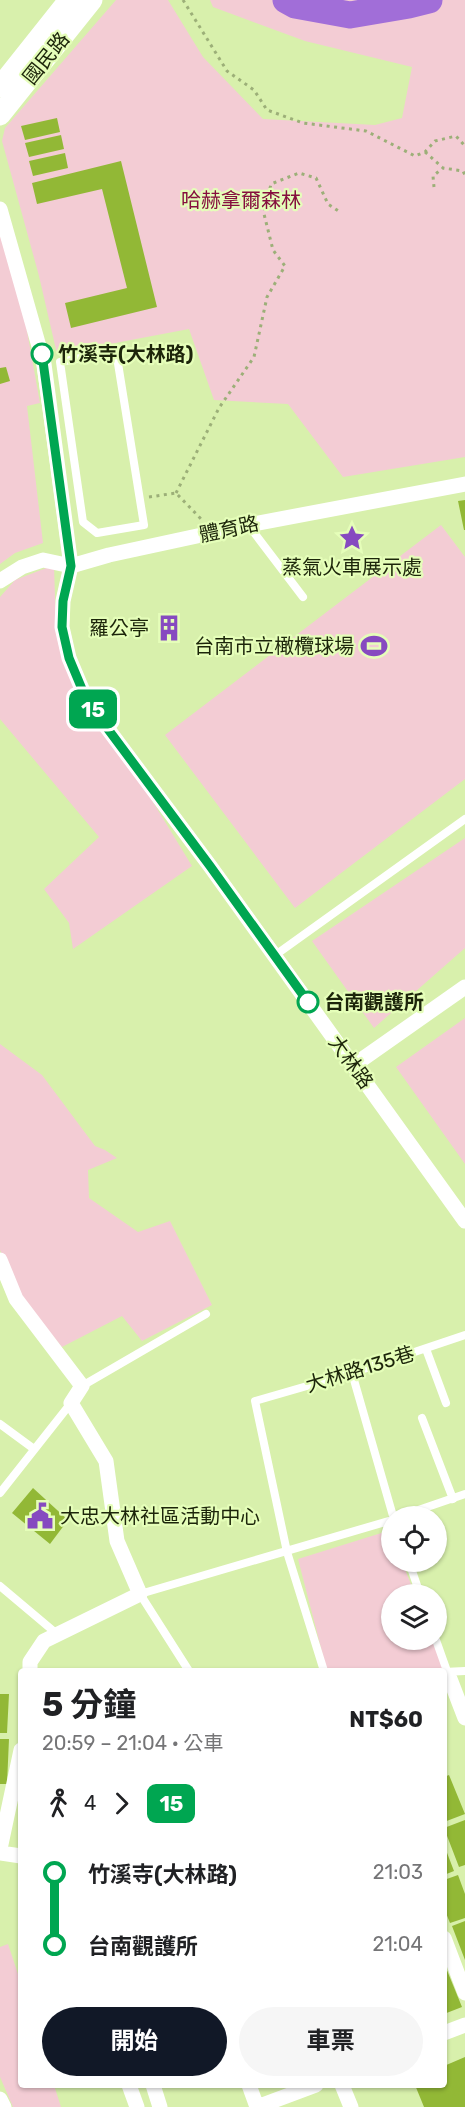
<!DOCTYPE html>
<html lang="zh-TW">
<head>
<meta charset="utf-8">
<style>
  :root { --surface:#fff; --page:#f6f6f6; --text:#202124; --muted:#757577; --accent:#111827 }
  body { margin:0; font-family:Rubik,"Noto Sans TC",sans-serif; background:var(--page); color:var(--text); height:100vh; display:flex; flex-direction:column; font-size:22px; white-space:nowrap }
  * { box-sizing:border-box; margin:0 }
  p { font-size:20px; color:var(--muted) }
  .icon { flex:none; width:33px; height:33px; fill:none; stroke:currentColor; stroke-width:2; stroke-linecap:round; stroke-linejoin:round }
  .map { position:relative; flex:1; overflow:hidden }
  .sheet { position:absolute; left:18px; top:1668px; width:429px; height:420px; display:flex; flex-direction:column; background:var(--surface); border-radius:6px; box-shadow:0 2px 4px #0004 }
  .sheet>* { flex:none }
  .badge { padding:0 12px; border-radius:9px; font-size:21px; line-height:39px }
  .controls { position:absolute; left:381px; top:1506px; display:grid; gap:12px }
  .controls a { display:grid; place-items:center; width:66px; height:66px; border-radius:50%; background:var(--surface); box-shadow:0 2px 4px #0004; font-size:30px }
  .map>.badge { position:absolute; translate:-50% -50%; box-shadow:0 0 0 3px #fff }
  .legs { display:flex; align-items:center; gap:9px; height:66px; padding:0 24px; font-size:20px }
  .legs p { margin-inline-start:auto }
  .overview { display:flex; align-items:center; justify-content:space-between; height:102px; padding:0 24px }
  h1 { font-size:33px; font-weight:700; line-height:45px }
  .action { display:flex; gap:12px; margin-top:auto; padding:12px 24px }
  .action a { flex:1; height:69px; border-radius:36px; background:var(--accent); color:#fff; font-size:24px; font-weight:700; line-height:69px; text-align:center }
  .action a+a { background:var(--page); color:var(--text) }
  ul { padding:0 24px; list-style:none }
  li { display:flex; align-items:center; gap:21px; height:72px; font-size:22px }
  li i { display:grid; place-items:center; width:9px; height:100%; margin:0 8px; background:currentColor }
  li i::after { content:''; width:15px; height:15px; margin:-8px; border:4px solid; border-radius:50%; background:var(--surface) }
  li p { margin-inline-start:auto }
  li:first-child i { background:linear-gradient(#0000 50%,currentColor 0) }
  li:last-child i { background:linear-gradient(currentColor 50%,#0000 0) }
  .map>svg:first-child { display:block }
  .green { fill:#f3ccd4 }
  .lines { fill:none; stroke-linecap:round; stroke-linejoin:round }
  .river { stroke:#a16ed8; stroke-width:27 }
  .building { fill:#92b836 }
  .path { stroke:#9caf78; stroke-width:3; stroke-dasharray:3 4.5; stroke-linecap:butt }
  .lane { stroke:#fff; stroke-width:8 }
  .street { stroke:#fff; stroke-width:15 }
  .secondary { stroke:#fff; stroke-width:21 }
  .line-1-casing { stroke:#fff; stroke-width:14 }
  .line-1 { stroke:#00a651; stroke-width:9 }
  .stop-1-dot { fill:#fff; stroke:#00a651; stroke-width:3 }
  .labels { text-anchor:middle; stroke-width:4.5; stroke-linejoin:round; paint-order:stroke }
  .street-label { font-size:20px; fill:#1c250a; stroke:#e5feb9 }
  .park-label { font-size:20px; fill:#850e3e; stroke:#e5feb9 }
  .stop-label { font-size:20px; font-weight:bold; fill:#1c250a; stroke:#e5feb9; text-anchor:start }
  .poi-label { font-size:20px; fill:#1c250a; stroke:#e5feb9; text-anchor:end }
</style>
</head>
<body>
<div class="map">
<svg width="465" height="2107" viewBox="0 0 465 2107">
  <rect width="100%" height="100%" fill="#d8f0ac"/>
  <!-- green -->
  <path class="green" d="M116,0H168L203,57L263,119L375,125L402,118L412,67L305,41L213,7L210,0H465V457L343,477L288,404L214,400L189,329L57,354L39,276L2,141L5,128Z
    M0,225L22,303L40,403L27,406L43,543L15,553L0,564Z
    M441,525L465,557V779L295,908L165,735Z
    M54,565L56,631L131,766L192,866L73,949L69,923L44,889L99,837L0,719V597L15,580Z
    M465,838V948L374,1028L312,941Z
    M465,1018V1164L396,1067Z
    M0,1044L42,1075L95,1146L105,1150L117,1158L88,1170L89,1198L138,1232L170,1221L212,1305L142,1341L122,1316L62,1347L19,1295L0,1250Z
    M391,1530L392,1562H402L415,1594H392V1640H432L443,1668L410,1671H327L298,1559Z
    M8,1944L21,1983V2085H54L61,2107H13L0,2077V1947Z"/>
  <g class="lines">
    <!-- river -->
    <path class="river" d="M286,0L295,5L350,15L409,5L429,0"/>
  </g>
  <!-- building -->
  <path class="building" d="M57,118L60,132L25,140L21,126Z
    M61,135L64,149L29,157L25,143Z
    M65,153L68,168L33,176L29,161Z
    M121,161L157,307L71,328L65,303L127,288L102,189L37,204L32,183Z
    M6,367L10,381L0,384V368Z
    M465,500V530H464L458,501Z
    M176,617L180,636L163,640L159,621Z
    M33,1488L68,1520L50,1544L12,1513Z
    M0,1694H9L7,1733H0Z
    M0,1739H9L7,1784H0Z
    M449,1775L465,1814L444,1822V1777Z
    M465,1820V1865L459,1867L444,1828Z
    M444,1845L454,1871L444,1875Z
    M458,1875L465,1894V1918L450,1923L444,1908V1880Z
    M465,1921V1960L452,1926Z
    M444,1963L462,2007L444,2014Z
    M465,2057V2107H424L415,2085H444V2066Z"/>
  <g class="lines">
    <!-- path -->
    <path class="path" d="M183,0L227,71L254,90L267,110L303,123L366,131L415,156L425,152L435,141L456,136L465,146
      M425,152L443,168L463,171L465,175
      M434,187L433,176L443,168
      M176,493L219,408L254,357L267,297L285,266L273,250L264,214L271,184L299,173L316,178L328,204L340,212
      M149,497L176,493L202,520"/>
    <!-- lane -->
    <path class="lane" d="M116,351L144,525L97,533L83,522L60,362Z
      M249,526L303,597
      M274,956L465,819
      M426,1349L446,1403
      M352,1373L393,1516
      M82,1386L206,1314
      M422,1418L453,1499
      M0,1424L34,1449
      M0,1493L71,1403
      M401,1516L465,1494
      M409,1562L420,1594
      M0,1586L57,1634
      M436,1640L447,1671
      M189,1671L140,1594L392,1520
      M324,1671L287,1552L255,1401L352,1373L465,1335
      M444,1672L465,1671"/>
    <!-- street -->
    <path class="street" d="M0,209L44,364L71,566L63,601L62,627L69,658L87,701L210,866L465,1221
      M0,581L22,567L43,560L71,566L109,555L248,525L465,484
      M354,1065L465,987
      M0,1260L16,1299L82,1386L71,1403L106,1461L117,1541L140,1594L44,1641L30,1662V1671
      M444,1679H450L465,1718
      M0,1849L21,1750
      M0,1853L21,1856
      M444,1938L465,1993
      M444,2033L465,2025
      M129,2085L137,2107
      M153,2085L160,2107
      M249,2085L257,2107L316,2085
      M342,2085L351,2107
      M0,2099L4,2107"/>
    <!-- secondary -->
    <path class="secondary" d="M0,87L69,0
      M0,115L92,0"/>
  </g>
  <g class="lines">
    <!-- line-1 casing -->
    <g class="line-1-casing">
      <path id="line-1" d="M42,354L71,566L63,601L62,627L69,658L87,701L210,866L308,1002"/>
    </g>
    <!-- line-1 -->
    <use href="#line-1" class="line-1"/>
  </g>
  <!-- icons -->
  <defs>
    <g id="sight-bare" transform="scale(2.07)"><path d="M0-6L1.8-2.2L6-1.7L2.9 1.2L3.7 5.4L0 3.3L-3.7 5.4L-2.9 1.2L-6-1.7L-1.8-2.2Z" fill="#864ac0" stroke="#e5feb9" stroke-width="2.5" paint-order="stroke"/></g>
    <g id="building-bare" transform="scale(2.07)"><path d="M-4-6H4V6H1V3H-1V6H-4ZM-2.5-4.3h1.7v1.8h-1.7ZM.8-4.3h1.7v1.8H.8ZM-2.5-1h1.7V.8h-1.7ZM.8-1h1.7V.8H.8Z" fill="#864ac0" stroke="#e5feb9" stroke-width="2.5" paint-order="stroke"/></g>
    <g id="stadium-bare" transform="scale(2.07)"><path d="M0-5a6.5 5 0 1 0 0 10a6.5 5 0 1 0 0-10ZM-3.5-1.8h7v3.6h-7Z" fill="#864ac0" stroke="#e5feb9" stroke-width="2.5" paint-order="stroke"/></g>
    <g id="civic-bare" transform="scale(2.07)"><path d="M-.6-6.5H3V-4.5H.6V-3L4-1V1h2V6H-6V1h2V-1L-.6-3ZM-1.2 2.5V6h2.4V2.5Z" fill="#864ac0" stroke="#e5feb9" stroke-width="2.5" paint-order="stroke"/></g>
  </defs>
  <g fill-rule="evenodd">
    <use href="#sight-bare" x="352" y="538"/>
    <use href="#building-bare" x="169" y="628"/>
    <use href="#stadium-bare" x="374" y="646"/>
    <use href="#civic-bare" x="40" y="1516"/>
  </g>
  <!-- markers -->
  <g class="stop-1-dot">
    <circle cx="42" cy="354" r="10"/>
    <circle cx="308" cy="1002" r="10"/>
  </g>
  <g class="labels">
    <!-- street labels -->
    <g class="street-label">
      <text transform="translate(46 58) rotate(-51)" y="7">國民路</text>
      <text transform="translate(229 529) rotate(-12)" y="7">體育路</text>
      <text transform="translate(351 1062) rotate(54)" y="7">大林路</text>
      <text transform="translate(360 1369) rotate(-17)" y="7">大林路135巷</text>
    </g>
    <!-- park labels -->
    <g class="park-label">
      <text x="241" y="207">哈赫拿爾森林</text>
    </g>
    <!-- stop labels -->
    <g class="stop-label">
      <text x="58" y="361">竹溪寺(大林路)</text>
      <text x="324" y="1009">台南觀護所</text>
    </g>
    <!-- poi labels -->
    <g class="poi-label">
      <text x="352" y="574" text-anchor="middle">蒸氣火車展示處</text>
      <text x="149" y="635">羅公亭</text>
      <text x="354" y="653">台南市立橄欖球場</text>
      <text x="60" y="1523" text-anchor="start">大忠大林社區活動中心</text>
    </g>
  </g>
</svg>
<div class="controls">
<a><svg class="icon" aria-label="locate" viewBox="0 0 24 24"><circle cx="12" cy="12" r="6"/><path d="M12 2v4M12 18v4M2 12h4M18 12h4"/></svg></a>
<a><svg class="icon" aria-label="layers" viewBox="0 0 24 24"><path d="M12 4l9 5-9 5-9-5zM3 14l9 5 9-5"/></svg></a>
</div>
<b class="badge" style="left:93px;top:709px;background:#00a651;color:#fff">15</b>
<section class="sheet">
<div class="overview"><div><h1>5 分鐘</h1><p>20:59 – 21:04 · 公車</p></div><b>NT$60</b></div>
<div class="legs"><svg class="icon" aria-label="walk" viewBox="0 0 24 24"><circle cx="13" cy="4" r="2"/><path d="M13 8l-2 6 4 7M11 14l-3 7M7 12l3-4h3l4 4"/></svg>4<svg class="icon" aria-label="forward" viewBox="0 0 24 24"><path d="M9 5l7 7-7 7"/></svg><b class="badge" style="background:#00a651;color:#fff">15</b></div>
<ul>
<li><i style="color:#00a651"></i><b>竹溪寺(大林路)</b><p>21:03</p></li>
<li><i style="color:#00a651"></i><b>台南觀護所</b><p>21:04</p></li>
</ul>
<div class="action"><a>開始</a><a>車票</a></div>
</section>
</div>
</body>
</html>
